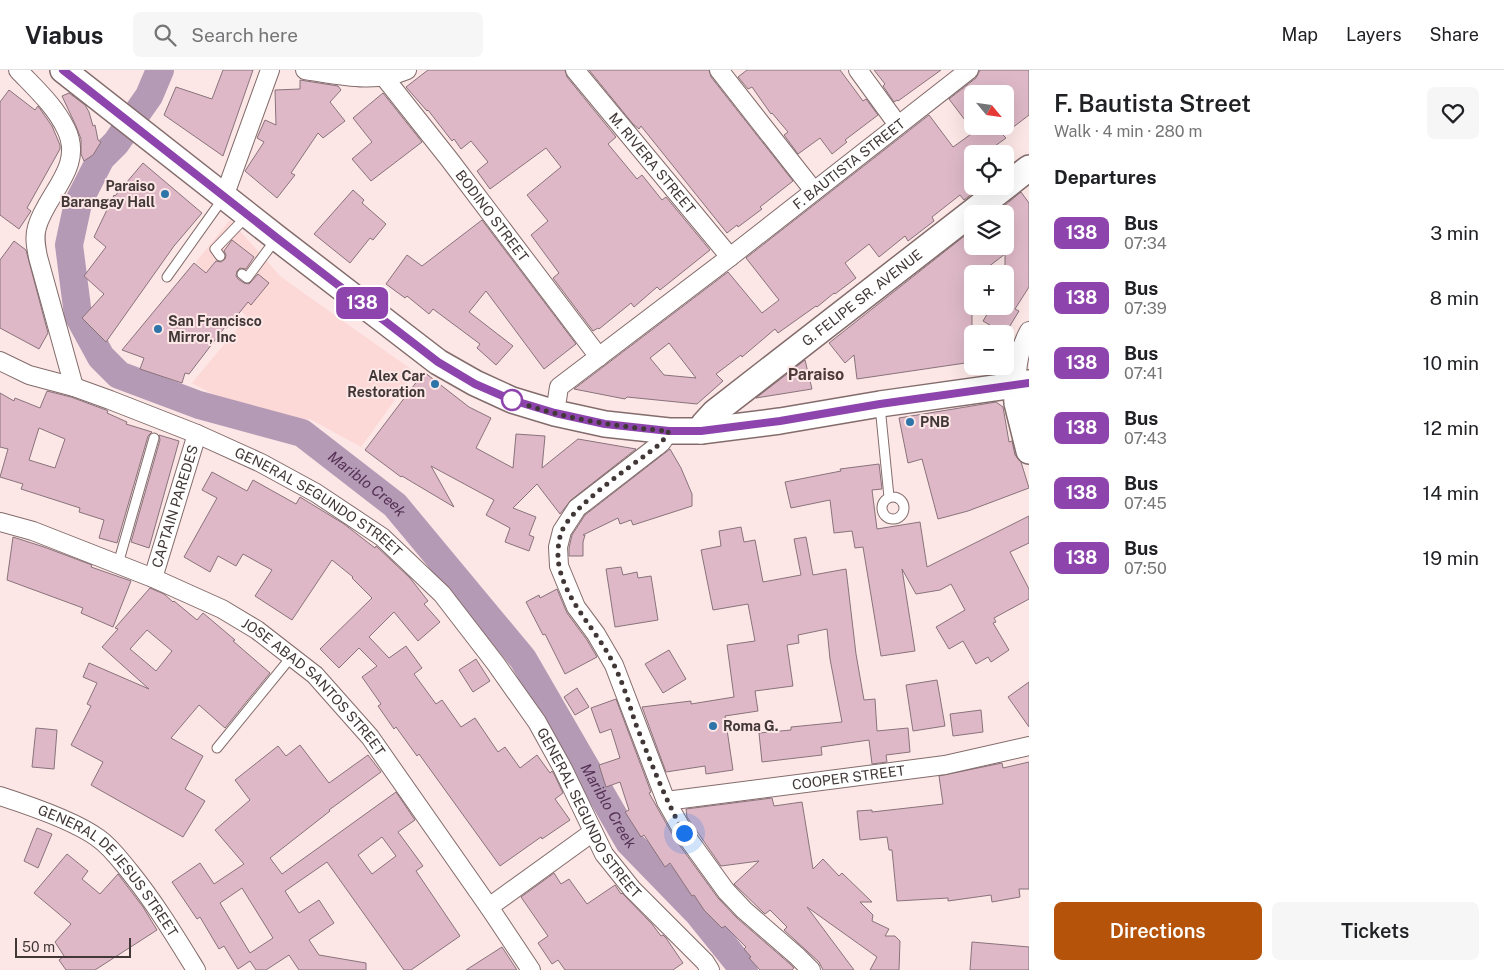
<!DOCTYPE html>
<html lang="en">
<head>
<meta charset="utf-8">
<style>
  :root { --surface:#fff; --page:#f6f6f6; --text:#202124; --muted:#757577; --line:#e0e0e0; --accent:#b45309 }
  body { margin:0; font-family:"Public Sans",sans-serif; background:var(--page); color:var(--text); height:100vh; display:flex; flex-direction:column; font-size:19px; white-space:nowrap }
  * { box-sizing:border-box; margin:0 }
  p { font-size:16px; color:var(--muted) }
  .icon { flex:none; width:28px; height:28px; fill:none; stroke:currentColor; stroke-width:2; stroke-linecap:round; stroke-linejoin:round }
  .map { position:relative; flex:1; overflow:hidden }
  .details { display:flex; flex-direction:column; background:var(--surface); width:475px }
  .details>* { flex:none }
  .badge { padding:0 10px; border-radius:8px; font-size:18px; line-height:32px }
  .needle { width:32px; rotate:119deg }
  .buttons { position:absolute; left:964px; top:15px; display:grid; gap:10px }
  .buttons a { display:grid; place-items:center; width:50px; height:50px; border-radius:8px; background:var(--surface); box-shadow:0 5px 20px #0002; font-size:25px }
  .scale { position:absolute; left:15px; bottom:12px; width:116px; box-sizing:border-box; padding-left:5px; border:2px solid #413737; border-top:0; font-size:14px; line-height:18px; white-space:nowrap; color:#413737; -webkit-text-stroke:4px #fce7e6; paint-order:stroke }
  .you { position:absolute; width:25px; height:25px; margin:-12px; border:4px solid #fff; border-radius:50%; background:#1a73e8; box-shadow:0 0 0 8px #1a73e833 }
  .map>.badge { position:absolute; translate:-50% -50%; box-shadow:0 0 0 2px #fff }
  h2 { padding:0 25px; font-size:19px; line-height:45px }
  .round { display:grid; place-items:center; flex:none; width:52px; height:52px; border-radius:8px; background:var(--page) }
  .head { display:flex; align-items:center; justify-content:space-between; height:85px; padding:0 25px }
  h1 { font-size:24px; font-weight:600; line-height:38px }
  .primary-button { display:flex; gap:10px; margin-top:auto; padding:10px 25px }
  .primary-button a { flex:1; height:58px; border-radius:8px; background:var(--accent); color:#fff; font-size:20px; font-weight:600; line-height:58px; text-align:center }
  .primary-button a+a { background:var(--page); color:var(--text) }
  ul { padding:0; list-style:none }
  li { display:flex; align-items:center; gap:15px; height:65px; padding:0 25px }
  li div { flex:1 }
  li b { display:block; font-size:19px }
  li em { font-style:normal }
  li .badge { min-width:55px; font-weight:700; text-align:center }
  header { display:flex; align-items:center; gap:30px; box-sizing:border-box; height:70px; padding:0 25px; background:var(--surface); border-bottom:1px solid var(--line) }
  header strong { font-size:24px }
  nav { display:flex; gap:28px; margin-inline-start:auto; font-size:18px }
  .search { width:350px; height:45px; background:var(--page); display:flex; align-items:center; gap:12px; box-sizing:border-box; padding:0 18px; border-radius:8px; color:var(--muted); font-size:19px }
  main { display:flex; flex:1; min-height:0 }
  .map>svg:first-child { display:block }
  .built { fill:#fcd8d7 }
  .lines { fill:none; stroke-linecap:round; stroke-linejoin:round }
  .river { stroke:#b49ab4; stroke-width:28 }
  .building { fill:#deb8c7; stroke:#89737b; fill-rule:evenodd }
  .lane-casing { stroke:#836c6b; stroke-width:11 }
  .street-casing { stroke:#836c6b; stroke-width:20 }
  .secondary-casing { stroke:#836c6b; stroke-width:28 }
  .lane { stroke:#fff; stroke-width:9 }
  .street { stroke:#fff; stroke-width:18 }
  .secondary { stroke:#fff; stroke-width:25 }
  .line-casing { stroke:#fff; stroke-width:11 }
  .line { stroke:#8e44ad; stroke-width:8 }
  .walk { stroke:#413737; stroke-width:5; stroke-dasharray:0 9 }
  .poi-dot { fill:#2d74a9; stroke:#fce7e6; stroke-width:2 }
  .stop-dot { fill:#fff; stroke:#8e44ad; stroke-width:2.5 }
  .labels { text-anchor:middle; stroke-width:4; stroke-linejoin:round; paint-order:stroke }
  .street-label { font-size:14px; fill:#413737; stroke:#fce7e6 }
  .poi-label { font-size:14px; font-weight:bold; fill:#413737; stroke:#fce7e6; text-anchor:start }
  .water-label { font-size:15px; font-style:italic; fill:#553156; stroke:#fce7e6 }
  .quarter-label { font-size:16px; font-weight:bold; fill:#4e3939; stroke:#fce7e6 }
</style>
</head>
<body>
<header>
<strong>Viabus</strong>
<div class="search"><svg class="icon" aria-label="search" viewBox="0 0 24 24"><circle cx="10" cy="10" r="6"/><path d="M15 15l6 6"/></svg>Search here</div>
<nav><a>Map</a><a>Layers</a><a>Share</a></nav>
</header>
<main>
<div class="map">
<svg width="1029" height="900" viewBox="0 0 1029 900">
  <rect width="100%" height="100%" fill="#fce7e6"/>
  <!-- built -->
  <path class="built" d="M230,150L281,207L415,302L361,377L310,349L287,352L241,340L192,313L247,247L196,192Z"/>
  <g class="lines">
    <!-- river -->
    <path class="river" id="s1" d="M160,0L149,26L116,73L101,88L78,133L69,175L78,245L101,287L119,305L199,335L302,363L395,435L523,589L629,772L698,843L744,900"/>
  </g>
  <!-- building -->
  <path class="building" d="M223,0H253L223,86L164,45L176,17L212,29Z
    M428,0H565L567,7L616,67L608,74L637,109L642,105L662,130L666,127L710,180L660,220L657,217L634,237L631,233L599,259L598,258L593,261L553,208L559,203L531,165L548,151L527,125L561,97L546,78L490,119L477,101L488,92L471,71L461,79L454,69L452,71L428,40L427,41L406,17Z
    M589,0H709L711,7L793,111L760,137L762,139L738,157L737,155L727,163L641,56L639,59L633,54Z
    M747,0H840L863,31L866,29L878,45L845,70L847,72L832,84L820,68L798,84L784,65L788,62L772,43L771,44L752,17L748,19L738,7Z
    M874,0H941L898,31L897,30L894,32L883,16L885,14Z
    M980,0H1029V45L1003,65L1006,68L984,84H972V116H982L964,130L960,125L932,147L934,151L908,171L905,166L879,187L869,174L845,193L856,208L835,224L834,223L817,237L816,236L778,263L775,259L742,287L741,285L716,304L723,311L697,334L627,327L625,329L574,319L728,202L762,243L779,230L746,188L929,45L953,77L974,62L949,29L976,8ZM972,24H1005V56H972ZM669,273L696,308L664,305L650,288Z
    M300,10L338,16L341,20L330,32L345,51L323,68L318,63L291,103L295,105L277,128L245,101L264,72L257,68L265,50L276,55L275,20L300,19Z
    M9,20L35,40L38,36L52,56L60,75V79L27,138L31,141L19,159L0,145V32Z
    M69,23L85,35L89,42L93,56L95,55L98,70L101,72L93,85L84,91L81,84V69L76,56L62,26Z
    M383,23L422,72L371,111L352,89L372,72L353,48Z
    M143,93L202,143L174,176L106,272L82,248L104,224L84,206L106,177L94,167L114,125L115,126Z
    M353,120L364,130L362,133L386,154L373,170L370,168L350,193L314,164Z
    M1021,122L1029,133V217L1015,239L1019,241L1005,264L983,251L992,236H1005V184L979,204H972V292L857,309L854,285L845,293L829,273L972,160V176H1005V144H994Z
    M482,150L576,274L544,299L486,221L469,242L513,276L496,295L477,278L480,274L433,239L429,244L407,226L405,228L386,214L407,185L422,196Z
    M232,170L254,187L246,199L240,198L237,201L236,206L238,209L244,213L249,214L258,204L269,213L251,235L248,232L227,258L225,257L189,304L185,303L182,313L140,299L144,288L122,280L194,193L206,203L216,191L221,192L225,189L226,185L224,181Z
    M14,171L26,180L48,263L39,279L0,258V190Z
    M805,290L812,319L756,328Z
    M424,302L469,337L491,348L476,378L513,398L516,364L545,366L542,398L578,369L636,379L571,430L560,444L537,414L513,438L536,447L529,465L534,467L529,481L505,472L510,458L486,445L494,430L431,396L454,437L402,406L401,407L365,380Z
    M47,321L71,327L106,340L108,341L107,343L127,352L126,354L152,362L148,366L117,473L99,468L104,450L79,442L80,438L21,419L23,414L0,407L8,379L0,377V323L14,331L15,328L40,338ZM39,358L65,369L55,398L29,390Z
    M996,332L1003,337L1009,372L1012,371L1015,385L1021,392L1029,418L968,441L938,449L922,389L908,393L899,348Z
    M159,365L179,371L149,478L131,472L160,370Z
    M670,379L681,398L692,424V436L633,455L631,450L620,454L618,448L583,465H585L583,472V486H569V478L572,465L585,445Z
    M879,394L882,419L872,420L877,459L920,452L927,497L1029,446V473L1010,482L1029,519V529L994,548L996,552L993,553L1009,580L991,592L988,587L976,594L963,571L949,579L936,557L965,540L951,514L940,520L916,524L902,499L915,581L881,586L863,477L855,478L852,461L834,463L830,430L791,438L785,412L841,401L840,399Z
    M212,402L247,421L253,410L296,434L300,427L344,454L375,478L376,476L410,508L428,531L424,534L440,552L418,571L394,542L369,567L389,588L406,576L422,598L414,604L436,634L442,630L461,657L475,648L498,682L505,677L520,698L537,685L550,703L552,701L554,704L563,723L555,729L570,750L542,769L541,767L500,796L419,684L417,686L396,657L394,659L378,636L381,634L362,607L377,596L359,578L339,598L320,579L372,528L352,508L353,507L332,490L292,550L255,526L272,500L243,484L236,496L218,486L210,502L184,487L217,428L202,420Z
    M741,457L744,472L755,470L763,512L801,505L794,469L806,467L813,505L846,499L856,584L864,630L875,629L877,661L908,658L910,682L886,685L887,692L872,694L869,670L821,677L822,685L762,692L759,663L791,660V657L842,652L830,589L827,559L798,565L799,573L787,575L793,616L755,621L758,641L725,646L733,700L706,704L705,696L666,702L642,637L691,631V634L734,627L727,575L755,571L748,534L713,540L701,480L721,476L719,461Z
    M13,467L44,477L92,495L91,497L131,511L113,557L81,543L83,538L7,510Z
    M621,497L623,505L637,502L638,508L651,506L658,550L615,557L606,499Z
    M150,518L164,524L173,532L174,531L197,550L203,543L235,570L233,571L270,603L225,658L199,635L171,668L203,686L185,719L205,731L183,767L91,715L103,692L71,675L91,636L87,634L97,613L83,607L89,593L149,619L102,577L118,559L115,558ZM147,560L172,581L156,601L130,579Z
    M557,519L567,543L587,570L597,587L565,604L545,564L543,565L526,532L539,525L540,528Z
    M669,580L686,609L663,623L645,594Z
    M476,589L490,611L473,622L459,600Z
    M937,610L945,656L913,661L906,615Z
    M1029,612V657L1008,627Z
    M577,618L589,637L575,645L564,627Z
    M616,629L651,722L649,723L675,769L718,828L737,848L790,894L794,898L792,900H760L749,888L751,887L744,879L746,877L725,856L722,858L704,840L694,825L692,826L670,793L665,797L644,765L641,767L625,742L629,740L620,712L606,717L599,695L620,688L611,659L600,663L591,638Z
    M981,640L983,662L953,666L950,644Z
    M36,658L57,660L54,699L32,697Z
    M300,675L329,713L368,685L381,702L329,740L330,741L270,788L282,804L396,722L415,750L398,762L423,796L416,801L460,866L411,900H404L327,792L285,821L299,843L319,830L334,853L309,870L319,885L366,893V900H299L289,885L266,900H256L250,891L238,899L224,876L219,879L200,847L197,849L172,812L200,793L214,814L244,794L215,760L250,730L235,710L278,676L286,686ZM382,767L396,786L372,804L358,785ZM242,818L273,868L250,883L220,833Z
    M1029,692V819H1019L1020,827L992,832L991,825L948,831V828L897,831L892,780H889L887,767L860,770L857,741L872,740V742L943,734L939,706L1002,693L1003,698Z
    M772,728L774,736L802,732L813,799L823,789L839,806L842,803L872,832H860L873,845L872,851L889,859L885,866H895L900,871L899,900H870L877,887L807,837L854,900H823L819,892L784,860L787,857L770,840L765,844L734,814L759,791L721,796L687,747L686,739Z
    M37,758L52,764L38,798L24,791Z
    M67,784L88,801L82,809L100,824L118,804L143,837L157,860L95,900H66L59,890L64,886L55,872L71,854L34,823Z
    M554,803L561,814L569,809L587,834L615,815L621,824L622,823L652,854L661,866L663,865L666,868L683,893L673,900H565L558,890L552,894L538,873L548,866L521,827Z
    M972,872L1029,877V900H970Z
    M502,877L517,900H466Z"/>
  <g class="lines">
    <!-- lane casing -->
    <g class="lane-casing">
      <path id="lane" d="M220,186L215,179L246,147
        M242,204L247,208L276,169
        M167,207L224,127
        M880,336L889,427
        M882 438a11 11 0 1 1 22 0a11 11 0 1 1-22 0Z
        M118,494L154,368
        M217,678L292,586"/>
    </g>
    <!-- street casing -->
    <g class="street-casing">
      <g id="street">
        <path d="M18,0C36,19 55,36 66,59C85,97 46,124 37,157C34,167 36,177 38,187L74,317"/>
        <path d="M305,0C339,5 375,14 407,0"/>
        <path id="s2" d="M575,0L730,187"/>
        <path d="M719,0L814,121"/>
        <path d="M858,0L898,55"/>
        <path id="s3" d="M384,7L449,89L599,287"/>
        <path d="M224,127L270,0"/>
        <path id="s4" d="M0,291L29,305L74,317L110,330L197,364L261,393L316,423L382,467L442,524L496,594L537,652L563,699L604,784L632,819L705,892L710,900"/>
        <path d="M1016,315C1017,296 1019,279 1029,261"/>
        <path id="s5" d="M555,343L559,317L730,187L969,0"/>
        <path d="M669,361L662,372L656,377L577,438L562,461L558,477L559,496L576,537L596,564L614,595L666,731L684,763L726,821L744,840L797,886L811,900"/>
        <path id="s6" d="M0,452L33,461L153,508L222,539L257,560L315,605L370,667L489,837L531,900"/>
        <path id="s7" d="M153,508L197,364"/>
        <path id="s8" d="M0,726C28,735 75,751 98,768C111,777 120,790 130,802C155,833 175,866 196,900"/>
        <path id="s9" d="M666,731L945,695L1029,676"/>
        <path d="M489,837L593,762"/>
      </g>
    </g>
    <!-- secondary casing -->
    <g class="secondary-casing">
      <g id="secondary">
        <path d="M63,0L277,168L438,292L475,313L512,330L555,343L605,354L669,361H701L780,351L880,334L1029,313"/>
        <path d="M1016,315L1017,333L1029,381"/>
        <path id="s10" d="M701,361L704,354L715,342L1029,98"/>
      </g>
    </g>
    <!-- lane -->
    <use href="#lane" class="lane"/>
    <!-- street -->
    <use href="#street" class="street"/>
    <!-- secondary -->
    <use href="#secondary" class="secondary"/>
  </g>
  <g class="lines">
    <!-- line casing -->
    <g class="line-casing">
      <path id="line" d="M63,0L277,168L438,292L475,314L512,330L555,343L605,354L669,361H701L780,351L880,334L1029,313"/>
    </g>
    <!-- line -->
    <use href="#line" class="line"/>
    <!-- walk -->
    <path class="walk" d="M512,330C561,348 616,357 669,361L662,372L656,377C632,396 571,436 561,463C558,473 557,485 559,496C567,534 598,561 614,595C623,613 629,633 635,652C650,690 664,727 684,763"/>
  </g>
  <!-- markers -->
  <g class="poi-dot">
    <circle cx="165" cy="124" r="5"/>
    <circle cx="158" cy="259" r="5"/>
    <circle cx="435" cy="314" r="5"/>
    <circle cx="910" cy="352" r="5"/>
    <circle cx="713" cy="656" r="5"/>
  </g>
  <circle class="stop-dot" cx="512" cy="330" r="10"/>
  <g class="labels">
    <!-- street labels -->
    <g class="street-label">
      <text dy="5" stroke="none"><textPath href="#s2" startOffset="121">M. RIVERA STREET</textPath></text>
      <text dy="5" stroke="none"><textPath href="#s5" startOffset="392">F. BAUTISTA STREET</textPath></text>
      <text dy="5" stroke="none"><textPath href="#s3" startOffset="176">BODINO STREET</textPath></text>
      <text dy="5" stroke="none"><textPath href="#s10" startOffset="210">G. FELIPE SR. AVENUE</textPath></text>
      <text dy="5" stroke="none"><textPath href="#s4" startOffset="350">GENERAL SEGUNDO STREET</textPath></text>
      <text dy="5" stroke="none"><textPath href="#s7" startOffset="75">CAPTAIN PAREDES</textPath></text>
      <text dy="5" stroke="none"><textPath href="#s6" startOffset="360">JOSE ABAD SANTOS STREET</textPath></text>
      <text dy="5" stroke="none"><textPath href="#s9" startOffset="184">COOPER STREET</textPath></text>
      <text dy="5" stroke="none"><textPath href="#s4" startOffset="770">GENERAL SEGUNDO STREET</textPath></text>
      <text dy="5" stroke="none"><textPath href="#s8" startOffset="136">GENERAL DE JESUS STREET</textPath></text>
    </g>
    <!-- poi labels -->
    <g class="poi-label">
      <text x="155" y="121" text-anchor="end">Paraiso<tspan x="155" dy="16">Barangay Hall</tspan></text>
      <text x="168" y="256">San Francisco<tspan x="168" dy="16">Mirror, Inc</tspan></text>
      <text x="425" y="311" text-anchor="end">Alex Car<tspan x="425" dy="16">Restoration</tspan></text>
      <text x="920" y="357">PNB</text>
      <text x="723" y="661">Roma G.</text>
    </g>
    <!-- water labels -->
    <g class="water-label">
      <text dy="5" stroke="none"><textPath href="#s1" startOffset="619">Mariblo Creek</textPath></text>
      <text dy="5" stroke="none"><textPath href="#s1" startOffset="1024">Mariblo Creek</textPath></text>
    </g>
    <!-- quarter labels -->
    <g class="quarter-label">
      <text x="816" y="310">Paraiso</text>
    </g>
  </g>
</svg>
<div class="buttons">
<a><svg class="needle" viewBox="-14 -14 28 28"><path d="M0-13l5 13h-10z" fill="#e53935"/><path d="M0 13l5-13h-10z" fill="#757577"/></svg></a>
<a><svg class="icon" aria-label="locate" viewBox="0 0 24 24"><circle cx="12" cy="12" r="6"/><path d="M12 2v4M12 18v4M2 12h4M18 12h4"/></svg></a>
<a><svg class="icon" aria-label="layers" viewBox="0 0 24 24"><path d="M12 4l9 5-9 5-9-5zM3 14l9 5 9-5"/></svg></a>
<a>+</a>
<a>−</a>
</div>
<div class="scale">50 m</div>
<div class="you" style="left:684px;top:763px"></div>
<b class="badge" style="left:362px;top:233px;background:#8e44ad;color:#fff">138</b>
</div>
<section class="details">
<div class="head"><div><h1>F. Bautista Street</h1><p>Walk · 4 min · 280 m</p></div><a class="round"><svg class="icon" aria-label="heart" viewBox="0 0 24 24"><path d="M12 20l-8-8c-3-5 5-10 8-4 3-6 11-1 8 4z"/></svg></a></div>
<h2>Departures</h2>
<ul>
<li><span class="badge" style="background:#8e44ad;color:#fff">138</span><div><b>Bus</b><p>07:34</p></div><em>3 min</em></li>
<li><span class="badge" style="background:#8e44ad;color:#fff">138</span><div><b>Bus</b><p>07:39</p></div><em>8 min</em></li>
<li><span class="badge" style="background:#8e44ad;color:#fff">138</span><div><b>Bus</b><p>07:41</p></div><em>10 min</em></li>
<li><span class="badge" style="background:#8e44ad;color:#fff">138</span><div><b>Bus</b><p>07:43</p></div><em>12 min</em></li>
<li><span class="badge" style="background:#8e44ad;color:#fff">138</span><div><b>Bus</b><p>07:45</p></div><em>14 min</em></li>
<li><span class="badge" style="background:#8e44ad;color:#fff">138</span><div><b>Bus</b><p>07:50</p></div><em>19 min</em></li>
</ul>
<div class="primary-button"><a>Directions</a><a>Tickets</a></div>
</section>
</main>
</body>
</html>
